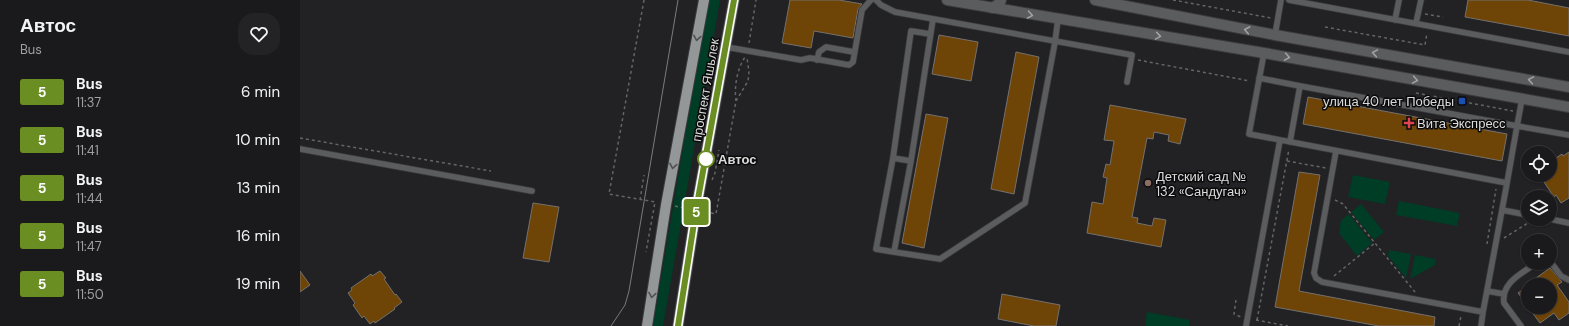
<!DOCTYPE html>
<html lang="en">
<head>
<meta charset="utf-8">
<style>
  :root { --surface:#1a191b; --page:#232224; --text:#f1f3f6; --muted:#9fa0a3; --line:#38383a }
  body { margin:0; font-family:"DM Sans",sans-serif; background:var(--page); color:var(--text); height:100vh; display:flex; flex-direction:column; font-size:15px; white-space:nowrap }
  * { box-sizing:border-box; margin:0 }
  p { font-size:13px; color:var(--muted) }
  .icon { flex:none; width:22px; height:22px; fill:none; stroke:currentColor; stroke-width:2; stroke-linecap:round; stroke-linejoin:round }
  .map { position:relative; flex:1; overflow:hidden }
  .panel { display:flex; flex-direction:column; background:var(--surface); width:300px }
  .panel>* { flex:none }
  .badge { padding:0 8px; border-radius:3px; font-size:14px; line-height:26px }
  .controls { position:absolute; left:1221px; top:146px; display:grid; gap:8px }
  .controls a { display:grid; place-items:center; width:36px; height:36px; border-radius:50%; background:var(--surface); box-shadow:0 1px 3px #0004,0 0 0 1px var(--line); font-size:20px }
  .map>.badge { position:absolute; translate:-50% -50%; box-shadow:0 0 0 2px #fff }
  .round { display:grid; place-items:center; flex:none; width:42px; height:42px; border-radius:16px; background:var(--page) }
  .summary { display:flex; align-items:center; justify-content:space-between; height:68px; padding:0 20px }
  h1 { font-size:19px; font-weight:600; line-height:30px }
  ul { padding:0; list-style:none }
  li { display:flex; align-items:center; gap:12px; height:48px; padding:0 20px }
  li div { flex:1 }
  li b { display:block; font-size:15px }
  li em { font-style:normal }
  li .badge { min-width:44px; font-weight:700; text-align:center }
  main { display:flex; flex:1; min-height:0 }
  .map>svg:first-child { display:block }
  .green { fill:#003d26 }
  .building { fill:#6f4407; stroke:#74716e }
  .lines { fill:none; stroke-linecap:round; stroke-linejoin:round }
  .service-casing { stroke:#3c3b3e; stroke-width:7 }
  .tertiary-casing { stroke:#3c3b3e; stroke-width:12 }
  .primary-casing { stroke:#3c3b3e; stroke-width:12 }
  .path { stroke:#656467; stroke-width:1.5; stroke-dasharray:3 3; stroke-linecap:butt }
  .service { stroke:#5b5c5d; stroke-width:5.5 }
  .tertiary { stroke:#5b5c5d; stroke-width:10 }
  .primary { stroke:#949798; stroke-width:10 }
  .tram { stroke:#7b7a7c; stroke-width:1 }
  .oneway { stroke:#a2a2a3 }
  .oneway2 { stroke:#505152 }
  .line-casing { stroke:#fff; stroke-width:9 }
  .line { stroke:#6b8e23; stroke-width:6 }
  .transit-dot { fill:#1a4fb4; stroke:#0b0b0c; stroke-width:1.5 }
  .health-dot { fill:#e0444e; stroke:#0b0b0c; stroke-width:1.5 }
  .stop-dot { fill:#fff; stroke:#6b8e23; stroke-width:2 }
  .education-dot { fill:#8d6e63; stroke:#0b0b0c; stroke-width:1.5 }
  .labels { text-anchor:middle; stroke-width:3; stroke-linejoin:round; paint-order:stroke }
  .street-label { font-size:13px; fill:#dcdcdd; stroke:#0b0b0c }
  .poi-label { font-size:13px; fill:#dcdcdd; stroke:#0b0b0c; text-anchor:start }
  .stop-label { font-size:13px; font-weight:bold; fill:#dcdcdd; stroke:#0b0b0c; text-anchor:start }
</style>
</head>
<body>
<main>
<section class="panel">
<div class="summary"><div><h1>Автос</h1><p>Bus</p></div><a class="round"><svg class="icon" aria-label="heart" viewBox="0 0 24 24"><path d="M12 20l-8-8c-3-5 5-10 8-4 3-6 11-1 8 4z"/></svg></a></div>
<ul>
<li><span class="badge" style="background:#6b8e23;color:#fff">5</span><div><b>Bus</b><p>11:37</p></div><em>6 min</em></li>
<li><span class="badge" style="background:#6b8e23;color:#fff">5</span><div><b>Bus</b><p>11:41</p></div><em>10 min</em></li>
<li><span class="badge" style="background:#6b8e23;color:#fff">5</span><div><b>Bus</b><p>11:44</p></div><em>13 min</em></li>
<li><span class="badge" style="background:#6b8e23;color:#fff">5</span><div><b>Bus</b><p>11:47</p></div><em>16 min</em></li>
<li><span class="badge" style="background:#6b8e23;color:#fff">5</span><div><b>Bus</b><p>11:50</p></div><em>19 min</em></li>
</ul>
</section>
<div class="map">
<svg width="1269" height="326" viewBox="0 0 1269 326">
  <rect width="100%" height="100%" fill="#222124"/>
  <!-- green -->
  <path class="green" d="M408,0H420L363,326H353Z
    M1053,175L1090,182L1085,204L1048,197Z
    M1099,201L1160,213L1157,226L1096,215Z
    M1061,204L1084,232L1074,240L1051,212Z
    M1049,214L1072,243L1057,256L1039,233L1041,220Z
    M1089,250L1111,254L1106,278L1088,256Z
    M1115,255L1136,259L1135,265L1110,279Z
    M847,312L890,320L889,326H845Z"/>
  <!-- building -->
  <path class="building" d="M490,0H539L562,4L558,9L553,38L514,31L511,48L482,43Z
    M1168,0H1228L1269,8V36L1165,17Z
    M639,35L678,42L671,81L632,74Z
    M716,52L739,57L714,194L691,189Z
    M1008,97L1207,134L1202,161L1003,124Z
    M810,105L886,119L880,144L868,141L869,135L854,132L853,139L847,138L832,217L838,218L837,223L852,226L854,218L866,220L861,247L787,233L792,202L803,204L807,178L803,177L806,164L810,165L814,141L804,140Z
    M626,114L648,118L624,248L602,243Z
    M1269,152V198L1261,203L1256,195L1254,197L1244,182L1246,180L1242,175H1250V162L1262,154L1263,156Z
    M999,172L1020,175L999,291L1135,317L1134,326H1079L975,307Z
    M233,203L259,207L249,262L223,258Z
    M1250,268L1262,282L1257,285L1269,302V313L1259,320L1254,313L1240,323L1228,307H1250V285H1230L1237,280L1236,278Z
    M0,271L10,285L0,292Z
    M80,271L86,278L84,279L95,295L96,294L102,302L94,308L95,309L75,323L74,321L70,324L64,316L62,318L53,305L55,303L48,293L52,290L51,288L71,274L72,276Z
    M1228,286V306L1218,293Z
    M702,294L760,305L756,326H734L698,319Z"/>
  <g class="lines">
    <!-- service casing -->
    <g class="service-casing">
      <path id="service" d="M576,0L581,5L595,12L832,55L827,82
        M989,0L1269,52
        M1095,20L1099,0
        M1116,23L1121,0
        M975,35L981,0
        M426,47L501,60L510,58L549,65L553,62L562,10L571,0
        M964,53L949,134L1186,179L1207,183L1217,126L1000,86L990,142
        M517,60L519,52L526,47L554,52
        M959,78L1000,86
        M1222,99L1217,126L1269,135
        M0,149L232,191
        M1036,151L1014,273L1016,278L1022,282L1183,312L1181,326
        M593,158L611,31L630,34
        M611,161L633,19
        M1202,210L1207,183
        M1250,219L1269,223
        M594,252L576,249L593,158L611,161L594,252L640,259L725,203L755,42L758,19
        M1250,261L1261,276L1269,280
        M1187,291L1204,294
        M1183,312L1202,210L1228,215
        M946,326L980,140
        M1221,326L1204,303C1201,282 1222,274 1236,263"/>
    </g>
    <!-- tertiary casing -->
    <g class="tertiary-casing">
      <path id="tertiary" d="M647,0L964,53L1269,107
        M795,0L975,35L1269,87
        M692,8L700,3L701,0"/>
    </g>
    <!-- primary casing -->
    <g class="primary-casing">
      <path id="primary" d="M347,326L366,205L404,0
        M378,326L396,210L434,0"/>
    </g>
    <!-- path -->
    <path class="path" d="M344,0L309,194L355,202L346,252
      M873,0L971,18
      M1125,14L1143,17
      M1025,27L1125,45L1127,33
      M449,43L456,0
      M838,60L950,81
      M1116,93L1213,111
      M436,101C434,87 437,69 445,57
      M0,138L191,171
      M987,161L1026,168
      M412,180L415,173L419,150
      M340,200L344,175
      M1035,200L1043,204L1115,292
      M375,206L384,208
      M405,212L416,214L436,101L448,81L449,72L447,58
      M1204,238L1228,223
      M1187,244L1196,189
      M1034,276L1075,243
      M936,300L934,314L941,317
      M956,320L988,326
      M957,320L989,149
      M1159,326L1161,316"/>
    <!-- service -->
    <use href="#service" class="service"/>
    <!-- tertiary -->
    <use href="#tertiary" class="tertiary"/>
    <!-- primary -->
    <use href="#primary" class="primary"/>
    <!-- tram -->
    <path class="tram" d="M311,326L325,305L329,291L378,0"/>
  </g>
  <!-- one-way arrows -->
  <defs><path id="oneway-chevron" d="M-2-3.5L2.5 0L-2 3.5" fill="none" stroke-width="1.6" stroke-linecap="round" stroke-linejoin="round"/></defs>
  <g class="oneway">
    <use href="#oneway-chevron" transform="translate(730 15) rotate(10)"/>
    <use href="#oneway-chevron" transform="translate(947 30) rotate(-169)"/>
    <use href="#oneway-chevron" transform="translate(858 36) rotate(9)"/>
    <use href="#oneway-chevron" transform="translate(1075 53) rotate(-170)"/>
    <use href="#oneway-chevron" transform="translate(987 57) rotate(10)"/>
    <use href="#oneway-chevron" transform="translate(1115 80) rotate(10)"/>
    <use href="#oneway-chevron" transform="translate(1231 80) rotate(-170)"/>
  </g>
  <g class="oneway2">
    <use href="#oneway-chevron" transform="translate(397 38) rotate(100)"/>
    <use href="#oneway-chevron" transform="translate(373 166) rotate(100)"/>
    <use href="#oneway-chevron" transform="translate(352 295) rotate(99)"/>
  </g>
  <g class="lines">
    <!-- line casing -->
    <g class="line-casing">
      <path id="line" d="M378,326L396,210L434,0"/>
    </g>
    <!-- line -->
    <use href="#line" class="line"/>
  </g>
  <!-- markers -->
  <rect class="transit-dot" x="1158" y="97" width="8" height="8" rx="2"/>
  <path class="health-dot" d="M1107 117h4v4h4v4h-4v4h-4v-4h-4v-4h4z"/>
  <circle class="stop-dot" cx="406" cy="159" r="8"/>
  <circle class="education-dot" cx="848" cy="183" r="4"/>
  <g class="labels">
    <!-- street labels -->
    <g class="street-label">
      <text transform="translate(405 90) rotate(-80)" y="5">проспект Яшьлек</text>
    </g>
    <!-- poi labels -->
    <g class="poi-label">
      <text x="1154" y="106" text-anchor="end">улица 40 лет Победы</text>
      <text x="1117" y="128">Вита Экспресс</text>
      <text x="856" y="181">Детский сад №<tspan x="856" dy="15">132 «Сандугач»</tspan></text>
    </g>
    <!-- stop labels -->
    <g class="stop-label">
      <text x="418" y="164">Автос</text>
    </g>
  </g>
</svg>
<div class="controls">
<a><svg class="icon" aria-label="locate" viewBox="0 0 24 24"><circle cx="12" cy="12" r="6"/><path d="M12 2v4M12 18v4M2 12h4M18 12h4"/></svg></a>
<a><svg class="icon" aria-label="layers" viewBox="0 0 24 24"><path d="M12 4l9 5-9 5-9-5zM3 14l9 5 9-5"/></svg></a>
<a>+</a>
<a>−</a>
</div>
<b class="badge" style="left:396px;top:212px;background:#6b8e23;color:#fff">5</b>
</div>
</main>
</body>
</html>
